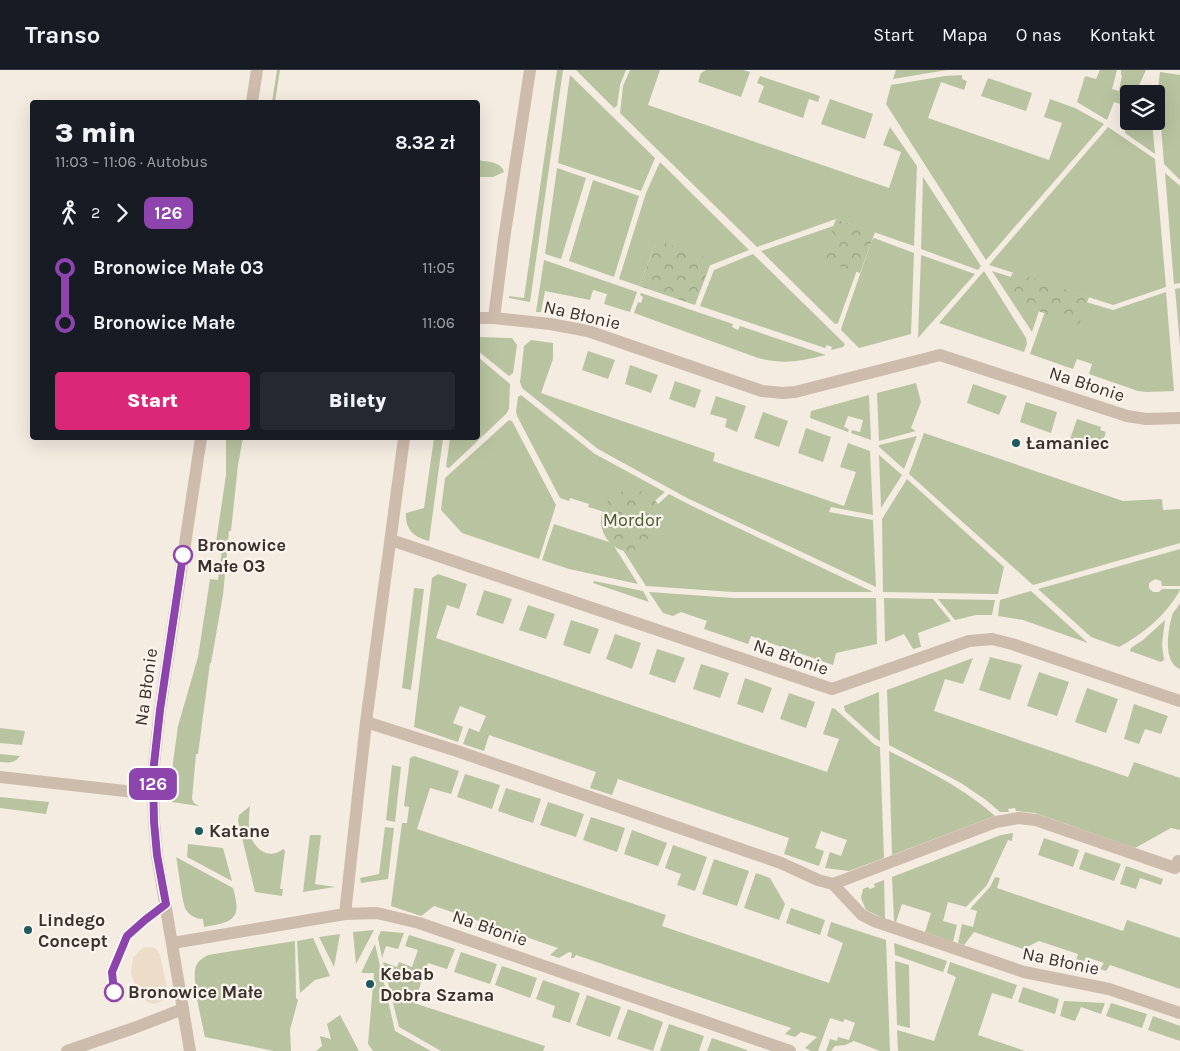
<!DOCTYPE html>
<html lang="pl">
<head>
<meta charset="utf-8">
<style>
  :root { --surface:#171b24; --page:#242831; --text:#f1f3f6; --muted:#9ea1a6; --line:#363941; --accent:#db2777 }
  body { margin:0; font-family:Karla,sans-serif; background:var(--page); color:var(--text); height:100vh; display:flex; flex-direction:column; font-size:19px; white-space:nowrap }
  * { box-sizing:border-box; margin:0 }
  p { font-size:16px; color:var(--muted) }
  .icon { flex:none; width:28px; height:28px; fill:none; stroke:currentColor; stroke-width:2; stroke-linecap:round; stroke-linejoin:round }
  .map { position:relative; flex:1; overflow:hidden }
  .drawer { position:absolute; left:30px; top:30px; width:450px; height:340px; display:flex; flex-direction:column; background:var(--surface); border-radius:5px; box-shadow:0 5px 20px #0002 }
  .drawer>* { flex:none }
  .badge { padding:0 10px; border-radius:8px; font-size:18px; line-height:32px }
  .fabs { position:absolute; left:1120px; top:15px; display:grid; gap:10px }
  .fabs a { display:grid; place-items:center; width:45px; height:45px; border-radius:5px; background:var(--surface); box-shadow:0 5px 20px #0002; font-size:25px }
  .map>.badge { position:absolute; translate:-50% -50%; box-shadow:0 0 0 2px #fff }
  .legs { display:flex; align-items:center; gap:8px; height:55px; padding:0 25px; font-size:16px }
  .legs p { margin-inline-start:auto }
  .head { display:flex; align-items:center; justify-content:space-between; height:85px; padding:0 25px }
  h1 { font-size:28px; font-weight:800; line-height:38px }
  .primary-button { display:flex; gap:10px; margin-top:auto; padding:10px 25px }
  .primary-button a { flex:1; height:58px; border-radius:5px; background:var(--accent); color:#fff; font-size:20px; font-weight:800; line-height:58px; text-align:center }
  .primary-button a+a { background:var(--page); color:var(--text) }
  ul { padding:0 25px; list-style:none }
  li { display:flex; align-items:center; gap:18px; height:55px; font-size:19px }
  li i { display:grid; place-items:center; width:8px; height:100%; margin:0 6px; background:currentColor }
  li i::after { content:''; width:12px; height:12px; margin:-6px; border:4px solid; border-radius:50%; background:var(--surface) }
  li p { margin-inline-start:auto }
  li:first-child i { background:linear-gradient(#0000 50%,currentColor 0) }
  li:last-child i { background:linear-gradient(currentColor 50%,#0000 0) }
  header { display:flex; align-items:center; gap:30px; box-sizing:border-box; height:70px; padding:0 25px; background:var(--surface); border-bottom:1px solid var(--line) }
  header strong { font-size:24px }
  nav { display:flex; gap:28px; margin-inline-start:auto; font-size:18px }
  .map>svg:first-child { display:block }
  .green { fill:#b8c4a0 }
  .park { fill:url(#park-crowns) }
  .plaza { fill:#ecdcc8 }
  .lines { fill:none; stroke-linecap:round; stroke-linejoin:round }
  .minor { stroke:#cdbbac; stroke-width:12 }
  .tertiary { stroke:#cdbbac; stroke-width:12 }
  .line-1-casing { stroke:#fff; stroke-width:11 }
  .line-1 { stroke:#8e44ad; stroke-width:8 }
  .poi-dot { fill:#1f5a5e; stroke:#fbf5ee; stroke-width:2 }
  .stop-1-dot { fill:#fff; stroke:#8e44ad; stroke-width:2.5 }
  .labels { text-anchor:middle; stroke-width:4.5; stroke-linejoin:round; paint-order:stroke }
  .street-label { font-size:18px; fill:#3b302b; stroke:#fbf5ee }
  .poi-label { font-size:18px; font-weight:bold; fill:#3b302b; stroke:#fbf5ee; text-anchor:start }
  .park-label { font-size:18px; fill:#4a5a2e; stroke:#fbf5ee }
  .stop-label { font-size:18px; font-weight:bold; fill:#3b302b; stroke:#fbf5ee; text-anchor:start }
</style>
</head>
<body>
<header>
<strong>Transo</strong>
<nav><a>Start</a><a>Mapa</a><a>O nas</a><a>Kontakt</a></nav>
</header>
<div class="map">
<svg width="1180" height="981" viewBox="0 0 1180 981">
  <defs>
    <pattern id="park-crowns" width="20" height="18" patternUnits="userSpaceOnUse" patternTransform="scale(1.25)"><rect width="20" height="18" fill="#b8c4a0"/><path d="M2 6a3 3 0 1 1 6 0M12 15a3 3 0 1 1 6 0" fill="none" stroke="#97a083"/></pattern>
  </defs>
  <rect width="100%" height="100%" fill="#f4ebe1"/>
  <!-- green -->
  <path class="green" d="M277,0H280L275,32H272Z
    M557,0H563L530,232L509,228V226L524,228Z
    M576,0H626L620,15L617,36L614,38Z
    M630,0H660L648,35L889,118L901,82L883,75L890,57L917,96L914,176L836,149L757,177L620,43L623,16Z
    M706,0H743L750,2L741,27L698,12L701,3Z
    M896,0H947L893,9Z
    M1100,0H1117L1112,19L1119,21L1122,5H1121V0H1146L1135,24H1129V35L1122,47H1120L1124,35L1114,32L1107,50L1077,32L1085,6L1096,9Z
    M1160,2L1180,5V110L1164,94L1158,18Z
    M570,5L655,88L641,121L558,93Z
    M962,5V9L967,11L964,20L941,12L928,48L1049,90L1062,53L1044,47L1050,29L1075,38L1104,54L986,190L886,34L891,15L945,6Z
    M760,6L820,26L818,32L809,29L803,48L758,32L764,16L757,13Z
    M988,8L1032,23L1026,41L981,26Z
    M830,29L873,44L865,69L821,54Z
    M1129,47V51H1152L1155,84L1125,63L1126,52Z
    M1108,57L1155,89L1166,217L1113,235L989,195Z
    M478,90C487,92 501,91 504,102L493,107H478Z
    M660,92L749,180L711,195L655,175L639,216L619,209L646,123Z
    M557,98L586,108L561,189L545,184Z
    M1165,103L1180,116V213L1174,214Z
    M923,107L981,196L978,200L921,179Z
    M593,110L639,126L614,207L569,191Z
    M836,155L861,189L838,253L835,254L761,181Z
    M874,168L914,183L911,264L859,278L841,260L842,256L872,170Z
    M753,184L845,274L843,277L831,280L832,277L827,275L825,278L700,236L714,200Z
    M921,185L975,204L918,268Z
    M544,190L637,222L630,242L604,234L607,224L593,220L590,230L545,221L541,242H536Z
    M984,201L1026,268L1027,274L1024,282L939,253Z
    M992,201L1045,218L1046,220L1032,262Z
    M1180,218V275L1175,219Z
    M1052,222L1113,240L1166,222L1174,321L1147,322L1138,321L1089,304L1092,294L1077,289L1073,299L1030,284Z
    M641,223L733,254L732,257L738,260L740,256L826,285C800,291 785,295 758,288L634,243L638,232L641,233L643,227L640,225Z
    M478,267L512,268L517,275L513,303L509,306L478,281Z
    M531,270L553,273V289L541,323L715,383L713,391L844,436L856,402L840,397L848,373L870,381L873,445L831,437L829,442L873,450L876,517L687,428L598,379L522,318L520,312L524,276Z
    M588,281L615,290L608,309L582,300Z
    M478,287L510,314L509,339L506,344L449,398L446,397L450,368H478Z
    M630,295L658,305L651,323L625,314Z
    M675,311L701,320L695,338L669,329Z
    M916,313L921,332L911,358L916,361L879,371L877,323Z
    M973,314L1007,326L999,345L967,333Z
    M521,325L595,384L665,422L650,435L608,443L588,437L589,434L570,428L569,431L560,428L517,346L516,341L518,327Z
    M869,325L871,370L851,363L852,360L860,362L863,350L848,346L844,357L849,359L848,362L810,348L811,341Z
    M716,326L746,336L737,362L725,357L727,349L710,344Z
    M1026,332L1057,342L1051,363L1020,352Z
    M763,342L788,351L779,377L754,368Z
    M1077,349L1101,357L1100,360L1106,362L1100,380L1070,369Z
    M509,350L512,351L556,435L539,489L462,463L441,440L445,408Z
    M806,358L831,367L823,392L798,383Z
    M924,363L1123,431L1162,429L1163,440L1180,439V473L1033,515L909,404Z
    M917,366L904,399L879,377V375Z
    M226,368H243L238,395L231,461H229L223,525L211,593H210L198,684H196L192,729L194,733L199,736L172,732L173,692L178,656L198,587L210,509L218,510L222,480L215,479L226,405Z
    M434,368H443L429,471C414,467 405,460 406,443L424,438Z
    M879,385L902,405L881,438Z
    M907,409L1004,497L998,524L883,522L882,449Z
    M669,424L690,435L873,522H733L646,516L621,477L653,439Z
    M554,454L612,473L638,514L569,499L542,490Z
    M1180,479V516H1162L1161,511L1155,509L1149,513V518L1153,522H1159L1162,519H1180L1179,522C1164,547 1144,563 1119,577L1091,567L1038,519Z
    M438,504L467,514L459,539L447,535L436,568L827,702L839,669L823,664L832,638L835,639L875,675L880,677L884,788L849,801L825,798L830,782L841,786L847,770L821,761L815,778L824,781L819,796L784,784L789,768L618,709L612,725L590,718L596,702L489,665L484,681L463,674L469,658L479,662L486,646L460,636L453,653L463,657L458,672L414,657L432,508Z
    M594,511L643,521L649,532L593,513Z
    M414,518L424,519L411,620L402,618Z
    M484,520L512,529L503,554L476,545Z
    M1031,521L1088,573L1023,550L998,546L1000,530Z
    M649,522L733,528H876L877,574L836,583L833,595L751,566L748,574L704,559L707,551L681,542L673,546L663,543Z
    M884,528L933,529L951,551L918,563L921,577L913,579L904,564L885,572Z
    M938,529L995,530L992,545H976L955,550Z
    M1180,533V599C1162,593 1168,558 1173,543C1175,540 1178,537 1180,533Z
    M528,535L555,544L546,569L519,560Z
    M571,550L599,559L590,584L563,575Z
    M1165,550L1162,575L1164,590L1161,592L1130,581L1131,578L1143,570Z
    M615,564L641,573L632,599L606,589Z
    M657,579L685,588L675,613L649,604Z
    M990,587L1022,595L1010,630L979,620Z
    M973,588L963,614L945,609L934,641L1128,707L1134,692L1180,708V760L1171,758L1135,778L1035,743L1016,741L1015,738L1008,739L1009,742H1000L986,730L961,713L889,675L887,620Z
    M701,594L729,603L720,628L693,619Z
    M1039,602L1069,612L1057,646L1027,636Z
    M745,608L772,618L763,643L737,634Z
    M1087,618L1118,629L1106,663L1075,652Z
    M879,622L880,671L875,668L845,641L844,636Z
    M789,623L815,632L806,658L780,649Z
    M1134,634L1168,646L1161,664L1145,659L1139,674L1124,669Z
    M0,658L25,661L22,675L0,673Z
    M889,681C926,700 964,718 995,746L892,785Z
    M0,684L20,686C15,693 9,693 0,692Z
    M414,686L459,701L451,724L430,718L417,759L666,845L662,856L829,913L843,873L827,866L831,852L886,870L890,981H880L854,971L845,975L835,976L831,981H826L830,969L837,971L838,967L849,970L855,953L845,949L843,952L830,948L818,981H811L805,978L817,967L801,962L795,967L785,964L791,958L576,885L574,888H571L572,883L569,882L559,888L550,885L558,878L494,856L487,862L475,858L482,852L434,836L421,846L391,836L402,753H407L409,737L404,736L410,688Z
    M392,695L401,697L395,752L386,750Z
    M465,704L500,715L492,739L457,727Z
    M506,718L541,729L533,753L498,741Z
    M0,727L49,732L46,744L0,738Z
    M548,732L584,744L576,767L540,755Z
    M250,736C249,744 248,755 250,764C254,779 269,791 283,779L285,781L280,819H283L282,826L255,822L238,751L239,745Z
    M591,747L625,758L617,782L583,770Z
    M385,757L394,758L388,809L361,813L360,808L379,804Z
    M632,760L667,773L658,796L624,784Z
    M1013,763L1012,771L1008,770L987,815L966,837L948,832L943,851L957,855L953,872L925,862L931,843L902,834L896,852L894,851L892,807L1001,765Z
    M310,765H321L315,814L335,817L303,822Z
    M1044,768L1079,780L1073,797L1038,785Z
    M188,774L223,778L232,811L187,787Z
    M673,775L707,787L695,821L677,815L681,804L665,798Z
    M1085,782L1121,794L1114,811L1079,799Z
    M176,787L233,818C242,849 234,852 204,857L203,849C197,849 190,846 186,840C181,829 179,800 176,787Z
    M714,789L749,801L737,836L702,824Z
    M1126,796L1163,809L1161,815L1140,808L1136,819L1120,814Z
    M756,803L770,808L785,834L779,850L744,838Z
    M995,807L1000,808L997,818L1123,861L1127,850L1180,868V919L1110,895L1106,901L1100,899L1104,893L1086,887L1080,901L1073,899L1078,884L1039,871L1023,879L974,862L964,875L958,873L962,854L973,857L977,841L970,839L990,817Z
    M884,810L885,849L866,840L861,828L863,819L868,817L870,819L875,817L874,814Z
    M791,838L825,850L820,865L786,853Z
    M374,860L356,894L353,862Z
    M381,861L404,863L398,879L386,876L382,888L378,868Z
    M340,864L334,897L319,867Z
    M409,865L455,879L447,899L428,893L414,933L545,976L543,981H441L399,957L383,892L397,897L399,892L412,897L418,880L405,876Z
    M313,868L330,906L315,910L300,923L297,871Z
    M295,871L296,928L298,930L290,960L291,981H274L205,967C202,952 191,909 196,896C198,891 203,888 208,885Z
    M894,873L947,891L943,902L895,885Z
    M375,874L395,961L431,981H373L368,974L374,903H361Z
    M461,882L497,894L490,914L454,902Z
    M895,891L909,895L910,958L897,955Z
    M950,892L1017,915L1012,929L992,923L978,965L1025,981H898L897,960L934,971L956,907L947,903Z
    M502,896L537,908L530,928L495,915Z
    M543,910L580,923L570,953L552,947L555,936L536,929Z
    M1023,917L1059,929L1055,944L1018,932Z
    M587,925L621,937L610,967L576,955Z
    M1064,931L1105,933L1101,944L1081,937L1075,951L1060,946Z
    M1111,933L1147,944L1142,958L1106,946Z
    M628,939L663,952L653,981L617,969Z
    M340,945L359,981H316L322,976L320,966L331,969L327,954Z
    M1153,946L1180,956V971L1148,960Z
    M669,954L704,966L699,981H660Z
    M712,968L747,980V981H707Z"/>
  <!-- park -->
  <path class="park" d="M836,149L875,162L860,203L821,190Z
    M657,170L712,190L695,235L639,216Z
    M1013,202L1089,227L1079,255L1026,237L1008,214Z
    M601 451a31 31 0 1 1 62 0a31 31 0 1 1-62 0Z"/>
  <!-- plaza -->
  <path class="plaza" d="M152,877L156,879L160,885L168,922L166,929L155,934L147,932L137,921L131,903L133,888L142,878Z"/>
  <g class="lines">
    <!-- minor -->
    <path class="minor" d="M478,248H494L504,169L530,0
      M494,248L550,254L588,261L762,321L783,323L795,322L940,285L1127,346L1146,349L1180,348
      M391,470L832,619L969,571L992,569L1012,574L1180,631
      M366,652L457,681L781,793L818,810L833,814L862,845L874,851L1024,902L1109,919L1180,943
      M0,707L152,724
      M833,814L996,752L1019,748L1036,750L1175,798L1178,791
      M345,844L377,843L419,853L790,981
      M173,873L345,844L366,652L404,368
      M67,981L134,958L183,939"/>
    <!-- tertiary -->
    <path class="tertiary" d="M252,32L257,0
      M190,981L157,785L154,752L153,703L160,640L201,368"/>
  </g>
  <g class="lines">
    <!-- line-1 casing -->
    <g class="line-1-casing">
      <path id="line-1" d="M114,922L112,902L127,866L145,850L166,834L157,785L154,752L153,703L160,640L183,485"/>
    </g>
    <!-- line-1 -->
    <use href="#line-1" class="line-1"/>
  </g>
  <!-- markers -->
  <g class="poi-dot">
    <circle cx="1016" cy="373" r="5"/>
    <circle cx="199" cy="761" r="5"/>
    <circle cx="28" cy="860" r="5"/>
    <circle cx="370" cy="914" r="5"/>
  </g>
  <g class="stop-1-dot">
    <circle cx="183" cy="485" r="9"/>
    <circle cx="114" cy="922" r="9"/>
  </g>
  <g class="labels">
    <!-- street labels -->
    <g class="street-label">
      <text transform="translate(582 245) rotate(13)" y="6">Na Błonie</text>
      <text transform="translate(1087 314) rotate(18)" y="6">Na Błonie</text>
      <text transform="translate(791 587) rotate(19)" y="6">Na Błonie</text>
      <text transform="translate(146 617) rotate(-82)" y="6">Na Błonie</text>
      <text transform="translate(490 858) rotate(19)" y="6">Na Błonie</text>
      <text transform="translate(1061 891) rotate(12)" y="6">Na Błonie</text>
    </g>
    <!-- poi labels -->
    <g class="poi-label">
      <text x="1026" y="379">Łamaniec</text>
      <text x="209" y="767">Katane</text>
      <text x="38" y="856">Lindego<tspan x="38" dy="21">Concept</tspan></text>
      <text x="380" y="910">Kebab<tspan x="380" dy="21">Dobra Szama</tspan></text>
    </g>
    <!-- park labels -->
    <g class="park-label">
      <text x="632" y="456">Mordor</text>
    </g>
    <!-- stop labels -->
    <g class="stop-label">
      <text x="197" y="481">Bronowice<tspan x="197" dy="21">Małe 03</tspan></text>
      <text x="128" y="928">Bronowice Małe</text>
    </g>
  </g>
</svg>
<div class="fabs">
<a><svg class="icon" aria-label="layers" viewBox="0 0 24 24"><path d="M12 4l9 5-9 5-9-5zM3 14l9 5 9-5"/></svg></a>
</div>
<b class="badge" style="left:153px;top:714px;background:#8e44ad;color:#fff">126</b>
<section class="drawer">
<div class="head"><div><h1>3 min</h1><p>11:03 – 11:06 · Autobus</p></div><b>8.32 zł</b></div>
<div class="legs"><svg class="icon" aria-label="walk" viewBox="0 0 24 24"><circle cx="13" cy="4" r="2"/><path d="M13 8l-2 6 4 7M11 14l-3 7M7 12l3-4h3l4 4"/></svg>2<svg class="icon" aria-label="forward" viewBox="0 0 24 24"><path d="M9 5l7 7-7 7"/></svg><b class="badge" style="background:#8e44ad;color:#fff">126</b></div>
<ul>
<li><i style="color:#8e44ad"></i><b>Bronowice Małe 03</b><p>11:05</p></li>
<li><i style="color:#8e44ad"></i><b>Bronowice Małe</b><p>11:06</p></li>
</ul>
<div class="primary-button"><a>Start</a><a>Bilety</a></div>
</section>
</div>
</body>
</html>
